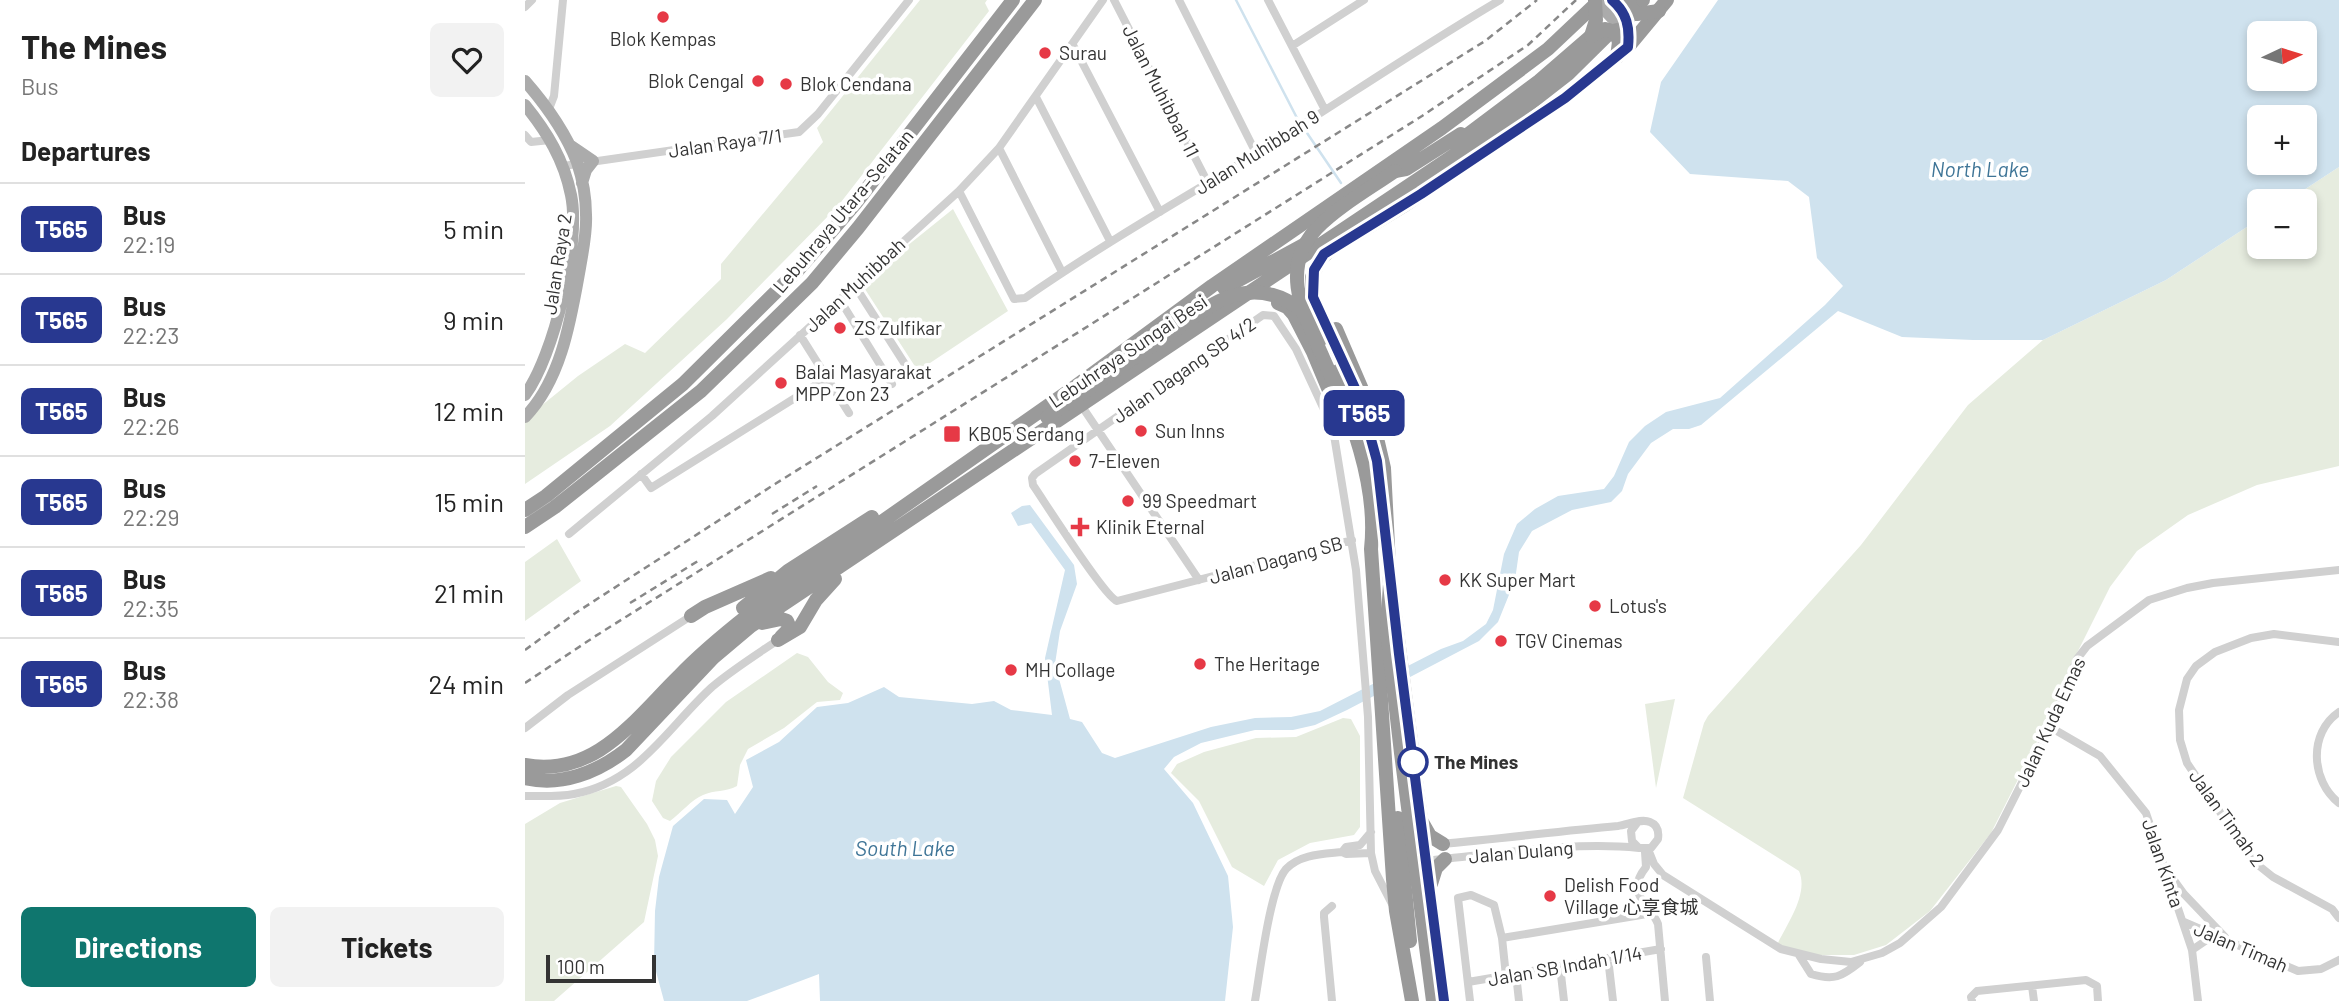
<!DOCTYPE html>
<html lang="en">
<head>
<meta charset="utf-8">
<style>
  :root { --surface:#fff; --page:#f2f2f2; --text:#222; --muted:#767676; --line:#e0e0e0; --accent:#0f766e }
  body { margin:0; font-family:Barlow,"Noto Sans SC",sans-serif; background:var(--page); color:var(--text); height:100vh; display:flex; flex-direction:column; font-size:26px; white-space:nowrap }
  * { box-sizing:border-box; margin:0 }
  p { font-size:23px; color:var(--muted) }
  .icon { flex:none; width:38px; height:38px; fill:none; stroke:currentColor; stroke-width:2; stroke-linecap:round; stroke-linejoin:round }
  .map { position:relative; flex:1; overflow:hidden }
  .panel { display:flex; flex-direction:column; background:var(--surface); width:525px }
  .panel>* { flex:none }
  .badge { padding:0 14px; border-radius:10px; font-size:24px; line-height:46px }
  .needle { width:46px; rotate:86deg }
  .fabs { position:absolute; left:1722px; top:21px; display:grid; gap:14px }
  .fabs a { display:grid; place-items:center; width:70px; height:70px; border-radius:10px; background:var(--surface); box-shadow:0 4px 10px #0003; font-size:35px }
  .scale { position:absolute; left:21px; bottom:18px; width:110px; box-sizing:border-box; padding-left:7px; border:4px solid #333; border-top:0; font-size:19px; line-height:24px; white-space:nowrap; color:#333; -webkit-text-stroke:5px #fff; paint-order:stroke }
  .map>.badge { position:absolute; translate:-50% -50%; box-shadow:0 0 0 4px #fff }
  h2 { padding:0 21px; font-size:26px; line-height:63px }
  .round { display:grid; place-items:center; flex:none; width:74px; height:74px; border-radius:10px; background:var(--page) }
  .summary { display:flex; align-items:center; justify-content:space-between; height:119px; padding:0 21px }
  h1 { font-size:33px; font-weight:700; line-height:52px }
  .primary-button { display:flex; gap:14px; margin-top:auto; padding:14px 21px }
  .primary-button a { flex:1; height:80px; border-radius:10px; background:var(--accent); color:#fff; font-size:28px; font-weight:700; line-height:80px; text-align:center }
  .primary-button a+a { background:var(--page); color:var(--text) }
  ul { padding:0; list-style:none }
  li { display:flex; align-items:center; gap:21px; height:91px; padding:0 21px; border-top:2px solid var(--line) }
  li div { flex:1 }
  li b { display:block; font-size:26px }
  li em { font-style:normal }
  li .badge { min-width:77px; font-weight:700; text-align:center }
  main { display:flex; flex:1; min-height:0 }
  .map>svg:first-child { display:block }
  .green { fill:#e6ecdf }
  .water { fill:#cfe2ee; fill-rule:evenodd }
  .lines { fill:none; stroke-linecap:round; stroke-linejoin:round }
  .stream { stroke:#cfe2ee; stroke-width:2.5 }
  .street { stroke:#d0d0d0; stroke-width:8 }
  .primary { stroke:#ababab; stroke-width:12 }
  .highway { stroke:#9a9a9a; stroke-width:14 }
  .rail { stroke:#888; stroke-width:2.5; stroke-dasharray:7 5; stroke-linecap:butt }
  .primary-bridge { stroke:#ababab; stroke-width:12 }
  .highway-bridge { stroke:#9a9a9a; stroke-width:14 }
  .line-casing { stroke:#fff; stroke-width:16 }
  .line { stroke:#283890; stroke-width:10 }
  .poi-dot { fill:#e63946; stroke:#fff; stroke-width:2.5 }
  .stop-dot { fill:#fff; stroke:#283890; stroke-width:3.5 }
  .labels { text-anchor:middle; stroke-width:7; stroke-linejoin:round; paint-order:stroke }
  .poi-label { font-size:19px; fill:#333; stroke:#fff; text-anchor:start }
  .street-label { font-size:19px; fill:#333; stroke:#fff }
  .stop-label { font-size:19px; font-weight:bold; fill:#333; stroke:#fff; text-anchor:start }
  .water-label { font-size:21px; font-style:italic; fill:#3f7597; stroke:#fff }
</style>
</head>
<body>
<main>
<section class="panel">
<div class="summary"><div><h1>The Mines</h1><p>Bus</p></div><a class="round"><svg class="icon" aria-label="heart" viewBox="0 0 24 24"><path d="M12 20l-8-8c-3-5 5-10 8-4 3-6 11-1 8 4z"/></svg></a></div>
<h2>Departures</h2>
<ul>
<li><span class="badge" style="background:#283890;color:#fff">T565</span><div><b>Bus</b><p>22:19</p></div><em>5 min</em></li>
<li><span class="badge" style="background:#283890;color:#fff">T565</span><div><b>Bus</b><p>22:23</p></div><em>9 min</em></li>
<li><span class="badge" style="background:#283890;color:#fff">T565</span><div><b>Bus</b><p>22:26</p></div><em>12 min</em></li>
<li><span class="badge" style="background:#283890;color:#fff">T565</span><div><b>Bus</b><p>22:29</p></div><em>15 min</em></li>
<li><span class="badge" style="background:#283890;color:#fff">T565</span><div><b>Bus</b><p>22:35</p></div><em>21 min</em></li>
<li><span class="badge" style="background:#283890;color:#fff">T565</span><div><b>Bus</b><p>22:38</p></div><em>24 min</em></li>
</ul>
<div class="primary-button"><a>Directions</a><a>Tickets</a></div>
</section>
<div class="map">
<svg width="1814" height="1001" viewBox="0 0 1814 1001">
  <rect width="100%" height="100%" fill="#fff"/>
  <!-- green -->
  <path class="green" d="M395,0H462L460,3L464,11L313,206L202,319L85,426L0,484V419L53,376L100,344L120,353L196,279V264L298,142L292,128Z
    M1814,167V466L1732,485L1663,515L1612,551L1585,587L1551,655L1529,708L1466,833L1405,911L1361,945L1329,955H1291L1252,945C1262,924 1284,894 1274,871L1158,798L1179,723L1183,716L1336,545L1443,405L1518,340L1641,280L1734,219V247H1780V201H1762Z
    M428,209L483,311L393,371L336,283Z
    M32,539L56,581L0,621V562Z
    M272,653L283,657L303,682L318,693L315,700L292,702L259,728L223,749L215,765L212,786C201,792 189,790 178,795C166,800 156,813 145,821L138,818L127,801L131,781L146,757L201,702Z
    M1150,699L1131,788L1120,704Z
    M818,718L826,719L835,736V827L829,835L785,843L753,860L739,886L707,867L674,801L646,773L652,764L679,752L731,738L771,737Z
    M91,786L96,787L122,824L130,840L133,856L119,922L29,1001H0V824L35,803Z"/>
  <!-- water -->
  <path class="water" d="M1193,0H1814V167L1762,201H1734V219L1641,280L1518,340H1448L1377,337L1313,311L1176,425L1164,429H1148L1126,443L1103,474L1097,491L1086,502L1047,510L1007,531L994,552L990,580L973,622L954,641L822,710L790,725L768,730H730L676,743L649,757L639,769L668,803L703,876L708,927L700,1001H295L294,974L222,1001H139L129,964L130,911L134,877L148,826L179,799L202,800L210,814L228,787L221,760L254,742L292,707L323,703L359,687L374,697L447,704L469,701L486,710L527,715L520,658L540,570L506,523L493,526L486,513L497,506L505,505L549,565L552,584L535,631L530,664L545,719L557,722L577,753L590,758L686,727L730,718L766,717L795,711L916,649L938,641L961,624L968,610L979,554L992,524L1010,509L1033,496L1079,489L1089,476L1104,442L1120,426L1141,412L1195,398L1300,305L1318,286L1292,258L1284,197L1263,181L1165,174L1125,132L1136,82ZM1734,33H1780V79H1734ZM1734,117H1780V163H1734Z"/>
  <g class="lines">
    <!-- stream -->
    <path class="stream" d="M711,0L772,118
      M780,130L816,183"/>
    <!-- street -->
    <path class="street" d="M589,0L683,183
      M654,0L731,153
      M743,0L800,110
      M0,7L7,0
      M548,45L635,212
      M767,46L839,0
      M511,97L585,241
      M24,109L29,96L38,0
      M0,135L6,142L25,140
      M474,148L537,272
      M38,166L274,132L293,114L384,0
      M434,191L489,299L500,298C575,246 653,201 731,154C813,103 892,49 975,0
      M330,286L385,372
      M315,300L367,384
      M275,335L324,413
      M556,405L674,580
      M116,474L126,488L302,378
      M44,534L187,416L434,191L474,148L578,0
      M827,540L592,601C579,596 521,504 508,485L507,478L510,474L738,315L749,316L771,349L808,429L831,570L843,717L846,853L850,871L867,904
      M1814,642L1749,634L1726,638L1690,652L1671,666L1662,679L1654,710L1655,740L1662,763L1728,861L1748,877L1807,909L1814,918
      M1814,712C1783,733 1786,781 1814,803
      M1525,727L1575,756L1621,813L1667,950L1673,1001
      M0,728L43,695L166,616
      M0,796C16,796 33,797 49,794C114,782 142,728 187,687C207,670 231,655 253,640
      M915,844C975,839 1034,831 1093,826C1102,825 1116,818 1125,822C1133,825 1134,832 1133,839L1126,848H1114L1107,841L1106,831L1112,823
      M1123,849L1129,864L1138,875L1256,949L1296,959L1326,962L1357,953L1375,943L1416,907L1473,830L1525,727L1552,659L1562,646L1624,600L1662,588L1688,583L1814,570
      M817,852L821,847L835,845L846,832
      M1120,852L1121,867C1099,895 1124,901 1133,924L1140,1001
      M898,861C968,855 1044,841 1114,848
      M1646,876L1659,894L1700,937
      M807,906L799,913V917L807,1001
      M1659,922L1773,971L1796,969L1814,960
      M977,938L1128,913
      M1667,950L1689,935
      M1274,955L1286,974C1309,981 1316,977 1335,962
      M1181,957L1185,1001
      M1083,958L1088,1001
      M1035,966L1039,1001
      M991,974L994,1001
      M943,982L1136,949
      M1507,986L1509,1001
      M730,1001C735,973 745,887 761,869C775,854 798,854 817,852L821,854L846,853
      M945,1001L933,898L946,895L969,905L977,938L981,976
      M1447,1001L1446,997L1452,991L1561,980L1572,986L1573,1001"/>
    <!-- primary -->
    <path class="primary" d="M0,81C21,105 40,131 52,162C57,177 61,198 61,215C62,232 58,250 55,268C46,318 37,379 0,417
      M0,105C22,132 39,160 46,195C56,242 29,356 0,395
      M46,146L68,161L61,170L57,183"/>
    <!-- highway -->
    <path class="highway" d="M930,144L1014,81L1066,36
      M870,171L881,169L936,134
      M699,288L786,241
      M753,303L762,307L769,315L788,352L821,431
      M813,371L834,423
      M825,379L788,297L787,277L795,259L807,249L880,205L1040,98L1103,47L1142,0
      M824,416C839,458 851,504 846,549L868,879L871,911L887,1001
      M0,510L21,496L158,384L273,270L330,204L488,0
      M0,527L30,507L176,391L287,283L333,228L510,0
      M868,600L919,1001
      M218,608L263,571L347,517
      M166,616L180,607L246,578
      M237,623L256,619L262,621L265,628L256,637
      M253,640L275,627L291,600L310,579
      M0,765C70,778 110,719 154,676C175,654 198,635 222,616L551,386L687,286L917,128L1023,49L1075,0
      M0,778C36,787 73,772 101,750L188,658L226,626L998,109L1043,74L1118,0
      M873,818L885,941
      M897,822L905,836L918,844
      M906,884L911,868L920,859"/>
    <!-- rail -->
    <path class="rail" d="M247,514L292,486
      M105,603L173,561
      M0,650L52,612L250,484L960,41L1012,0
      M0,683L69,637L897,116L1003,45L1051,0"/>
    <!-- primary-bridge -->
    <path class="primary-bridge" d="M1070,0L1087,18L1095,16L1094,6"/>
    <!-- highway-bridge -->
    <path class="highway-bridge" d="M1104,0L1106,9L1112,14L1134,11
      M1094,6L1103,23V47
      M1066,36L1080,29L1090,32L1094,42L1092,57
      M1066,36L1071,20L1070,0
      M811,329L845,408L859,468L865,584L862,631L876,753L908,1001
      M824,416C815,395 805,374 796,353C777,311 755,268 792,228C814,206 844,189 870,171
      M522,417L682,308C727,279 772,292 798,338"/>
  </g>
  <g class="lines">
    <!-- line casing -->
    <g class="line-casing">
      <path id="line" d="M919,1001L874,654L852,461L835,399L788,297L789,270L799,254L896,194L1040,98L1103,47C1105,27 1102,13 1087,0"/>
    </g>
    <!-- line -->
    <use href="#line" class="line"/>
  </g>
  <!-- markers -->
  <g class="poi-dot">
    <circle cx="138" cy="17" r="7"/>
    <circle cx="520" cy="53" r="7"/>
    <circle cx="233" cy="81" r="7"/>
    <circle cx="261" cy="84" r="7"/>
    <circle cx="315" cy="328" r="7"/>
    <circle cx="256" cy="383" r="7"/>
    <circle cx="616" cy="431" r="7"/>
    <rect x="418" y="425" width="18" height="18" rx="3.5"/>
    <circle cx="550" cy="461" r="7"/>
    <circle cx="603" cy="501" r="7"/>
    <path d="M551.5 516.5h7v7h7v7h-7v7h-7v-7h-7v-7h7z"/>
    <circle cx="920" cy="580" r="7"/>
    <circle cx="1070" cy="606" r="7"/>
    <circle cx="976" cy="641" r="7"/>
    <circle cx="675" cy="664" r="7"/>
    <circle cx="486" cy="670" r="7"/>
    <circle cx="1025" cy="896" r="7"/>
  </g>
  <circle class="stop-dot" cx="888" cy="762" r="14"/>
  <g class="labels">
    <!-- poi labels -->
    <g class="poi-label">
      <text x="138" y="46" text-anchor="middle">Blok Kempas</text>
      <text x="534" y="60">Surau</text>
      <text x="219" y="88" text-anchor="end">Blok Cengal</text>
      <text x="275" y="91">Blok Cendana</text>
      <text x="329" y="335">ZS Zulfikar</text>
      <text x="270" y="379">Balai Masyarakat<tspan x="270" dy="22">MPP Zon 23</tspan></text>
      <text x="630" y="438">Sun Inns</text>
      <text x="443" y="441">KB05 Serdang</text>
      <text x="564" y="468">7-Eleven</text>
      <text x="617" y="508">99 Speedmart</text>
      <text x="571" y="534">Klinik Eternal</text>
      <text x="934" y="587">KK Super Mart</text>
      <text x="1084" y="613">Lotus's</text>
      <text x="990" y="648">TGV Cinemas</text>
      <text x="689" y="671">The Heritage</text>
      <text x="500" y="677">MH Collage</text>
      <text x="1039" y="892">Delish Food<tspan x="1039" dy="22">Village 心享食城</tspan></text>
    </g>
    <!-- street labels -->
    <g class="street-label">
      <text transform="translate(636 91) rotate(63)" y="7">Jalan Muhibbah 11</text>
      <text transform="translate(200 143) rotate(-8)" y="7">Jalan Raya 7/1</text>
      <text transform="translate(732 152) rotate(-32)" y="7">Jalan Muhibbah 9</text>
      <text transform="translate(318 211) rotate(-50)" y="7">Lebuhraya Utara–Selatan</text>
      <text transform="translate(32 264) rotate(-81)" y="7">Jalan Raya 2</text>
      <text transform="translate(330 285) rotate(-43)" y="7">Jalan Muhibbah</text>
      <text transform="translate(603 351) rotate(-34)" y="7">Lebuhraya Sungai Besi</text>
      <text transform="translate(659 370) rotate(-35)" y="7">Jalan Dagang SB 4/2</text>
      <text transform="translate(751 560) rotate(-15)" y="7">Jalan Dagang SB</text>
      <text transform="translate(1525 722) rotate(-65)" y="7">Jalan Kuda Emas</text>
      <text transform="translate(1702 818) rotate(54)" y="7">Jalan Timah 2</text>
      <text transform="translate(996 852) rotate(-5)" y="7">Jalan Dulang</text>
      <text transform="translate(1638 863) rotate(71)" y="7">Jalan Kinta</text>
      <text transform="translate(1716 947) rotate(23)" y="7">Jalan Timah</text>
      <text transform="translate(1040 966) rotate(-10)" y="7">Jalan SB Indah 1/14</text>
    </g>
    <!-- stop labels -->
    <g class="stop-label">
      <text x="909" y="769">The Mines</text>
    </g>
    <!-- water labels -->
    <g class="water-label">
      <text x="1455" y="177">North Lake</text>
      <text x="380" y="856">South Lake</text>
    </g>
  </g>
</svg>
<div class="fabs">
<a><svg class="needle" viewBox="-14 -14 28 28"><path d="M0-13l5 13h-10z" fill="#e53935"/><path d="M0 13l5-13h-10z" fill="#767676"/></svg></a>
<a>+</a>
<a>−</a>
</div>
<div class="scale">100 m</div>
<b class="badge" style="left:839px;top:413px;background:#283890;color:#fff">T565</b>
</div>
</main>
</body>
</html>
